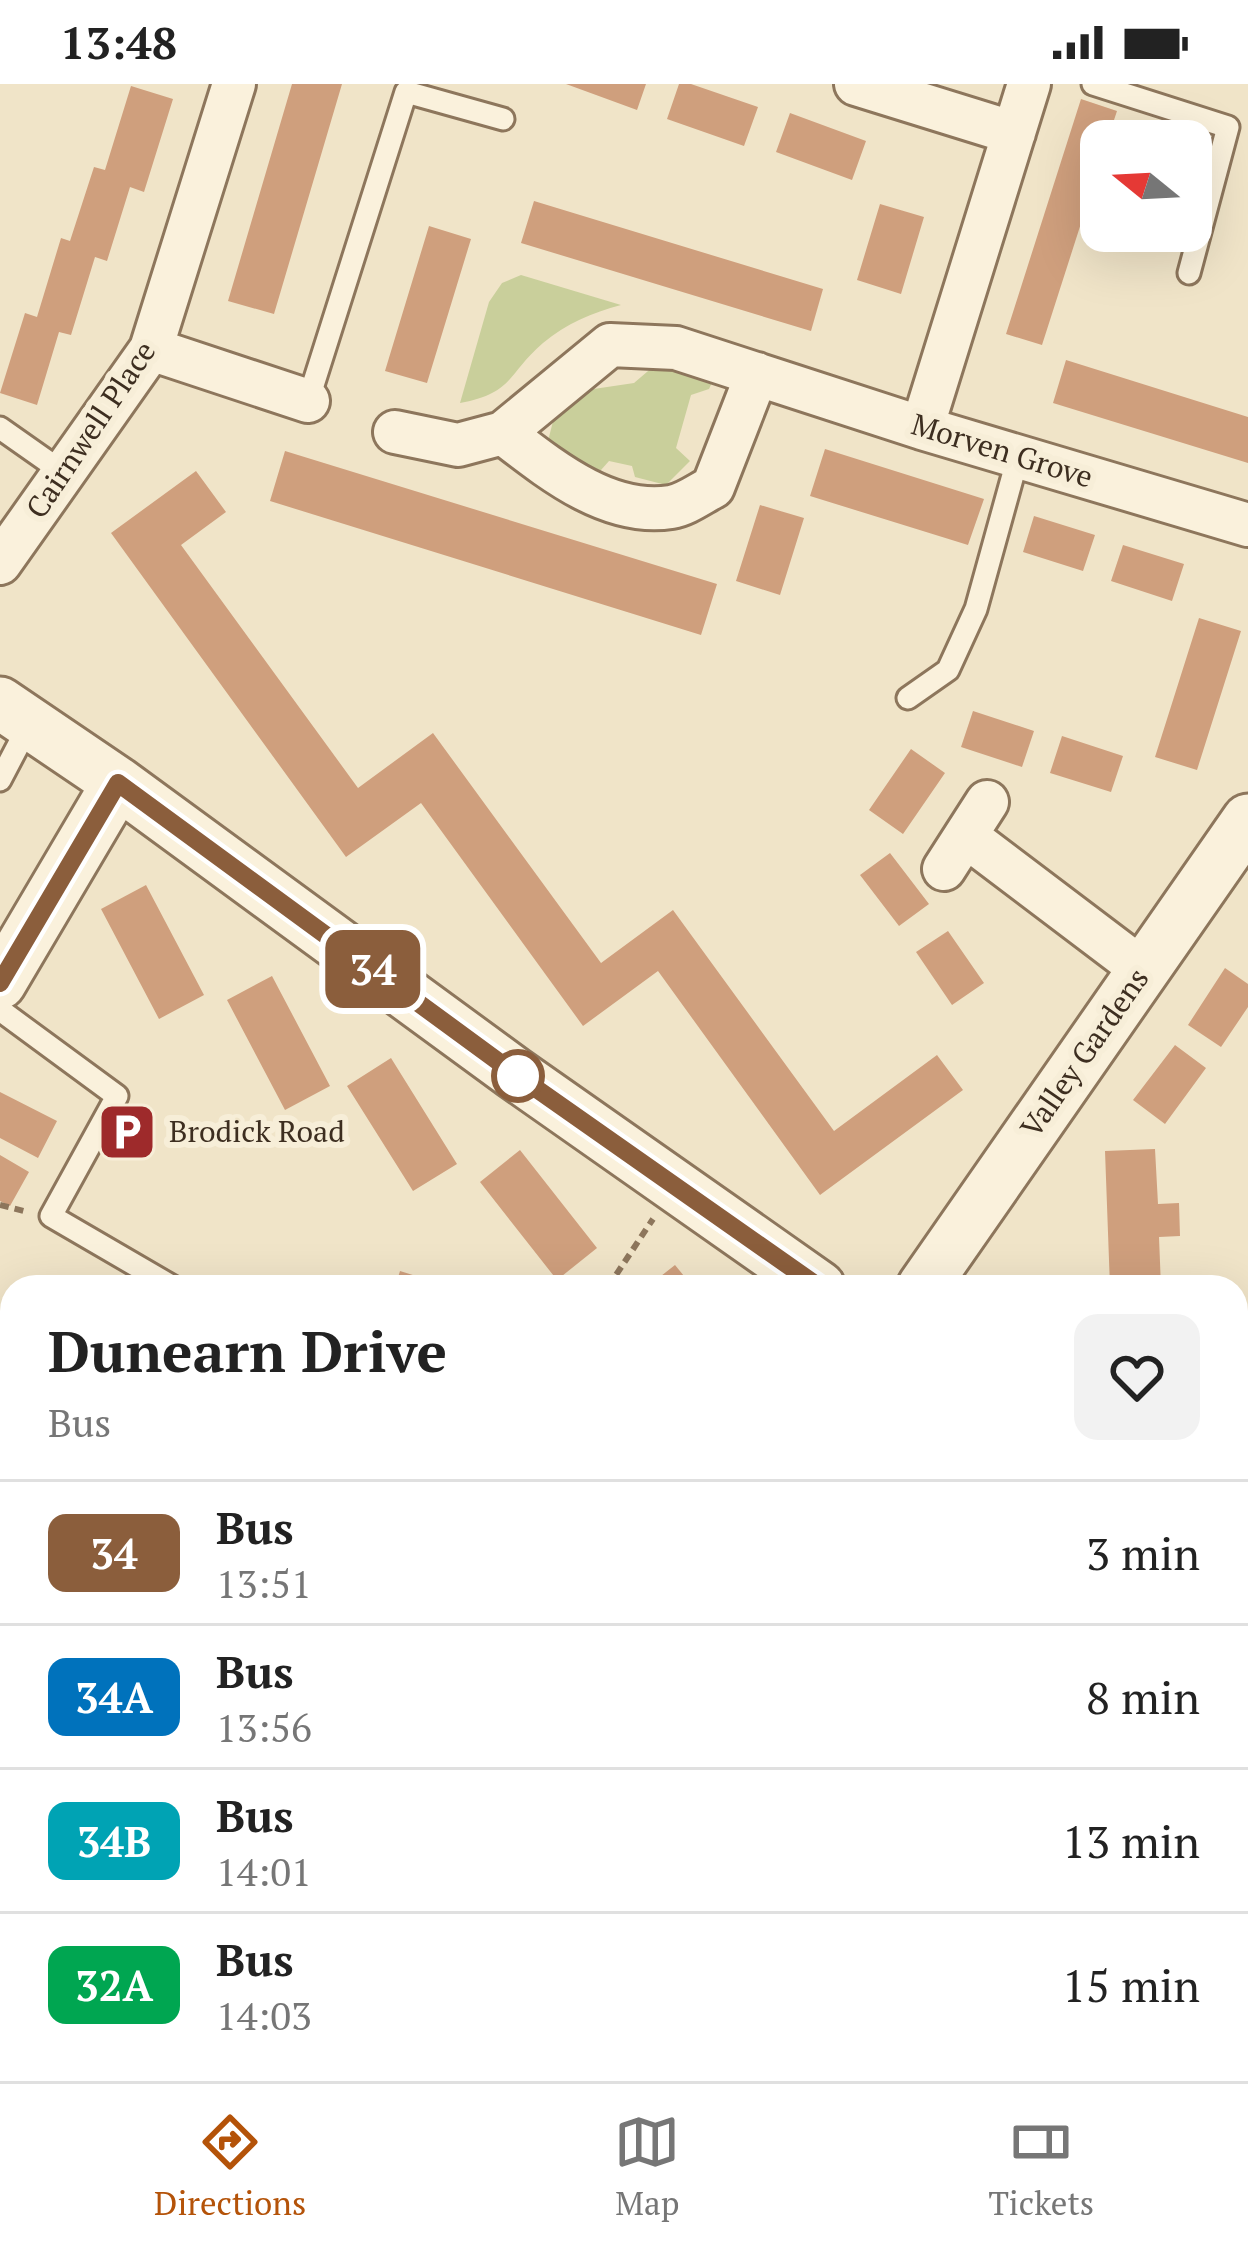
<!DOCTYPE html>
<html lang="en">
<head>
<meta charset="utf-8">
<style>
  :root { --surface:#fff; --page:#f2f2f2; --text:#222; --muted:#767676; --line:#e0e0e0; --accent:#b45309 }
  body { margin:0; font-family:"PT Serif",serif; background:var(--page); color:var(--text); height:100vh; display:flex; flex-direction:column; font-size:45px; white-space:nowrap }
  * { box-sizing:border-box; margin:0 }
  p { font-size:39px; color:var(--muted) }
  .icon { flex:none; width:66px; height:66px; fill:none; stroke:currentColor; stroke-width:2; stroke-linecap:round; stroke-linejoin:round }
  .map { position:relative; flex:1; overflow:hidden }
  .side { position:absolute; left:0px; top:1191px; width:1248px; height:807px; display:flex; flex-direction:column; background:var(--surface); border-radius:36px 36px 0 0; box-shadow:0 12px 48px #0002 }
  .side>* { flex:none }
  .badge { padding:0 24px; border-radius:18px; font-size:42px; line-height:78px }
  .needle { width:78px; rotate:288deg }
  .controls { position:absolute; left:1080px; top:36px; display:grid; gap:24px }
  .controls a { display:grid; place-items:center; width:132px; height:132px; border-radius:24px; background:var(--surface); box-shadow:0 12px 48px #0002; font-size:60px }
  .map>.badge { position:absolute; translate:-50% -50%; box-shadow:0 0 0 6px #fff }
  .round { display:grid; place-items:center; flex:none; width:126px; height:126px; border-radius:24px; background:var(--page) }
  .overview { display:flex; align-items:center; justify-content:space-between; height:204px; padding:0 48px }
  h1 { font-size:57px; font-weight:800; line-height:90px }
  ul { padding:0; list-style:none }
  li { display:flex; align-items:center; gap:36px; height:144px; padding:0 48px; border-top:3px solid var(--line) }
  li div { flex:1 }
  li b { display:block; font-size:45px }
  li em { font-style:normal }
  li .badge { min-width:132px; font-weight:700; text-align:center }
  .status { display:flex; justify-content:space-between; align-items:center; height:84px; padding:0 60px; background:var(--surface); direction:ltr }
  .status svg { height:33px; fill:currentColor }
  .tab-bar { display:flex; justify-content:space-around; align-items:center; height:168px; border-top:3px solid var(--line); background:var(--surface); font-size:33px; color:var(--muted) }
  .tab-bar a { display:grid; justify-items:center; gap:6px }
  .tab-bar .selected { color:var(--accent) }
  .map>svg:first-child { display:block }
  .green { fill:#c9cf9b }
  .building { fill:#cf9f7d }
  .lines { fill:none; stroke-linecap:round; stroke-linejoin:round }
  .service-casing { stroke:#8d765c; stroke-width:27 }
  .minor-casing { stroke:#8d765c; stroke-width:48 }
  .tertiary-casing { stroke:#8d765c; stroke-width:57 }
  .path { stroke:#8d765c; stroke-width:6; stroke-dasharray:9 6; stroke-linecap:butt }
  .service { stroke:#faf1dc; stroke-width:21 }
  .minor { stroke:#faf1dc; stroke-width:42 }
  .tertiary { stroke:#faf1dc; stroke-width:51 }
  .line-casing { stroke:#fff; stroke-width:27 }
  .line { stroke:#8b5e3c; stroke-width:18 }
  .stop-dot { fill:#fff; stroke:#8b5e3c; stroke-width:6 }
  .labels { text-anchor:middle; stroke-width:12; stroke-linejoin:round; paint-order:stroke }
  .street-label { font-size:30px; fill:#3d2e20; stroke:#f7eed8 }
  .poi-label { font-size:30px; fill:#3d2e20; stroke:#f7eed8; text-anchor:start }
</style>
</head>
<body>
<div class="status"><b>13:48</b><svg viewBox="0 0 49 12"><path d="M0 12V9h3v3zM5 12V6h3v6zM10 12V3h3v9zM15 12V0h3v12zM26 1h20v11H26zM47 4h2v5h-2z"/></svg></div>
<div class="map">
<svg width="1248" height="1997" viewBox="0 0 1248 1997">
  <rect width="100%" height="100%" fill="#f0e4c8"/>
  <!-- green -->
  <path class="green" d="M521,191L621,221C592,229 567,239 543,259C507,290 514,309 460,319L489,218L502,199Z
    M668,270L716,290L709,305L691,311L676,364L690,377L666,401L635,393L632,382L609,377L593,395L554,382L549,353L560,310L634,299Z
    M1236,1621L1248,1622V1997H948L949,1986H1236Z"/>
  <!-- building -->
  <path class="building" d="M292,0H342L274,230L228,217Z
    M566,0H646L637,26Z
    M679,0H691L758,23L744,62L667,35Z
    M131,2L173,15L144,108L130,103L107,177L95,173L71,251L59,248L37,321L0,309L25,229L37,233L61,154L70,157L94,83L105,86Z
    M1081,15L1117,27L1107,57H1101V77L1042,261L1006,250Z
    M790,29L866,57L852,96L776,68Z
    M534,117L823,205L811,247L521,159Z
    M880,120L924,133L901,210L857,196Z
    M429,142L471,155L427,299L385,287Z
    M1066,276L1248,333V379L1053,319Z
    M825,365L984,415L968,461L810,412Z
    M285,367L717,500L701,551L270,417Z
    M196,387L226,428L181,461L358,704L433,649L601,879L673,826L834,1047L937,971L963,1006L820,1111L658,887L583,942L421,719L346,773L111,449Z
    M760,421L804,434L780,511L736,497Z
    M1034,432L1095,451L1083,487L1023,468Z
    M1123,461L1184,480L1172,517L1111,497Z
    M1199,534L1241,547L1197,686L1155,673Z
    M973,627L1034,647L1022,683L961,663Z
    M1062,652L1123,672L1111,708L1050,689Z
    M911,665L945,689L903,750L869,726Z
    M890,769L929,820L899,842L860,791Z
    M146,801L204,911L159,935L101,825Z
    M948,847L984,899L952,921L916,868Z
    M1225,884L1248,900V923L1221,963L1188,941Z
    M272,892L330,1002L285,1026L227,916Z
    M1175,961L1206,984L1165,1040L1133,1016Z
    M391,974L457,1080L413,1107L347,1002Z
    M0,1008L57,1037L38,1074L0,1054Z
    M1155,1065L1158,1120L1179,1119L1180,1152L1159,1153L1161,1203H1110L1105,1067Z
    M520,1066L597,1164L557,1196L480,1098Z
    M0,1071L29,1088L10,1122L0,1117Z
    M675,1181L693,1203H647Z
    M400,1187L448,1202L447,1203H395Z
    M0,1244L12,1249V1286L0,1281Z
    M0,1403L12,1408V1446L0,1441Z
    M304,1986H435L436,1995L305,1997Z
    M620,1986H658L659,1997H621Z
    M820,1986H865L866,1997H821Z"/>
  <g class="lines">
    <!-- service casing -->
    <g class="service-casing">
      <path id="service" d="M1093,0L1228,43L1189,189
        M308,317L406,8L503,35
        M0,344L64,389
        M908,614L948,586L976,525L1018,373
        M0,696L30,639
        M0,926L117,1012L51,1132L173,1203
        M0,1536L12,1532
        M1236,1562H1248
        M0,1656L12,1659
        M0,1917L10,1997"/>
    </g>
    <!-- minor casing -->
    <g class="minor-casing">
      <path id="minor" d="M856,0L1014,49
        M151,265L308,317
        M922,344L1029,0
        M395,348L458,361L503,349L610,261L676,264L922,344L1248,441
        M503,349C550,385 608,433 671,423C685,421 701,409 713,403L757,290
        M0,479L151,265L234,0
        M966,752L1143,886
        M944,785L987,718
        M0,1344L12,1349
        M1236,1397L1248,1398
        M555,1986L556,1997
        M939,1997L940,1986"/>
    </g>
    <!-- tertiary casing -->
    <g class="tertiary-casing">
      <path id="tertiary" d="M0,619L118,699L514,989L819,1203
        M0,899L118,699
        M923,1203L1248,736"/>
    </g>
    <!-- path -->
    <path class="path" d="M0,1121L24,1127
      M608,1203L653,1135
      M1236,1507L1242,1432"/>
    <!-- service -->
    <use href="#service" class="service"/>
    <!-- minor -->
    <use href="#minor" class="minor"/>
    <!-- tertiary -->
    <use href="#tertiary" class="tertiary"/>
  </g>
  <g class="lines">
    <!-- line casing -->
    <g class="line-casing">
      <path id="line" d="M0,899L118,699L514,989L819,1203"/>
    </g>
    <!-- line -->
    <use href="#line" class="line"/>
  </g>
  <!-- icons -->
  <defs>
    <g id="parking-square" transform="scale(3)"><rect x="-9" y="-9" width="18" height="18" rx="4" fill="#9e2a2b" stroke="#f7eed8"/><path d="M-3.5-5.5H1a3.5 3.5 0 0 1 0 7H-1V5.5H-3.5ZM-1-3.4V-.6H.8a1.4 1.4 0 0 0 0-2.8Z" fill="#fff"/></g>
  </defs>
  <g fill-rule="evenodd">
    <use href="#parking-square" x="127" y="1048"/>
  </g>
  <!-- markers -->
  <circle class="stop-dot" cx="518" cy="992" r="24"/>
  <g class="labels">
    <!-- street labels -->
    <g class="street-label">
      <text transform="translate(91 346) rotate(-56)" y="10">Cairnwell Place</text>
      <text transform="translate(1002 367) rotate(17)" y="10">Morven Grove</text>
      <text transform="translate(1085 969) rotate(-55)" y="10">Valley Gardens</text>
    </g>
    <!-- poi labels -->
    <g class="poi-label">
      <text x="169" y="1058">Brodick Road</text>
    </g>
  </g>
</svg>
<div class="controls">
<a><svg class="needle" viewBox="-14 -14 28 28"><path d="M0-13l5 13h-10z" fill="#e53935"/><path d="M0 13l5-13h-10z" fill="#767676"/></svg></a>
</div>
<b class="badge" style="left:373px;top:885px;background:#8b5e3c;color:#fff">34</b>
<section class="side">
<div class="overview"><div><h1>Dunearn Drive</h1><p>Bus</p></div><a class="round"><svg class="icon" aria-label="heart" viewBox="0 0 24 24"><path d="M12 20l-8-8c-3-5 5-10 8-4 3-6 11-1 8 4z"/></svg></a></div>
<ul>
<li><span class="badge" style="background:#8b5e3c;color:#fff">34</span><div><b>Bus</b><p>13:51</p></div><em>3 min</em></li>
<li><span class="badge" style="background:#0072bc;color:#fff">34A</span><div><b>Bus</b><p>13:56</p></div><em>8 min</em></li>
<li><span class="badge" style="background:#00a3b4;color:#fff">34B</span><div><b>Bus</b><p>14:01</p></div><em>13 min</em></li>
<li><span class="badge" style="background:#00a651;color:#fff">32A</span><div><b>Bus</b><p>14:03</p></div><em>15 min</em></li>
</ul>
</section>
</div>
<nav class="tab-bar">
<a class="selected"><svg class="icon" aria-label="directions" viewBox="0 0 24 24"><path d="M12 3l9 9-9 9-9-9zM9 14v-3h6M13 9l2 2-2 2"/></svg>Directions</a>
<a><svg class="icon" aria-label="map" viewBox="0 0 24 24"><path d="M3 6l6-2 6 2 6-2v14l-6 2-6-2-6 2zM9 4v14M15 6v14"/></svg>Map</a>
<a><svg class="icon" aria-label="tickets" viewBox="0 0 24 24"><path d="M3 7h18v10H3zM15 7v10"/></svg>Tickets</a>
</nav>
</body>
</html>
